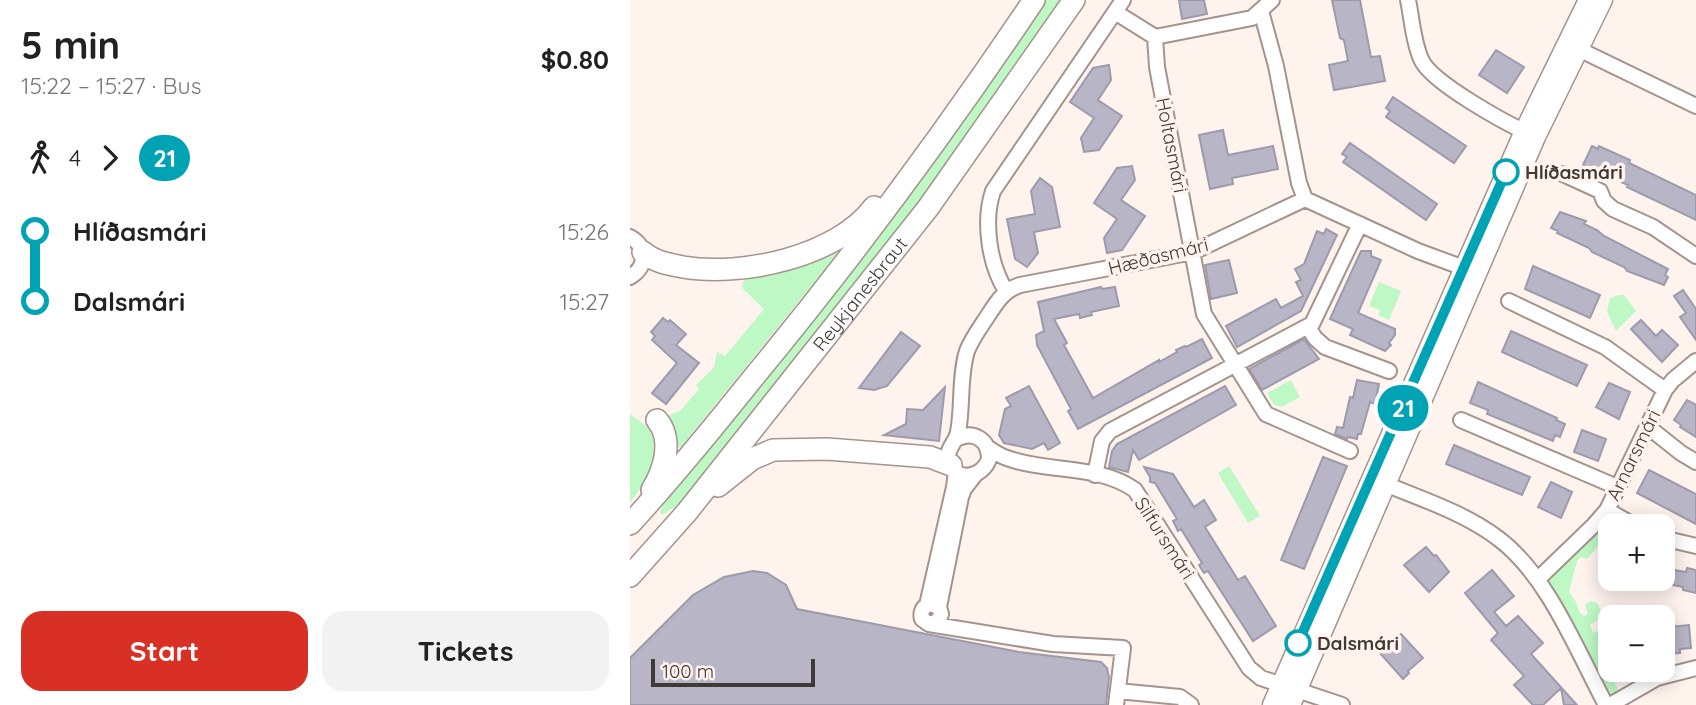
<!DOCTYPE html>
<html lang="en">
<head>
<meta charset="utf-8">
<style>
  :root { --surface:#fff; --page:#f2f2f2; --text:#222; --muted:#767676; --accent:#d93025 }
  body { margin:0; font-family:Quicksand,sans-serif; background:var(--page); color:var(--text); height:100vh; display:flex; flex-direction:column; font-size:26px; white-space:nowrap }
  * { box-sizing:border-box; margin:0 }
  p { font-size:23px; color:var(--muted) }
  .icon { flex:none; width:38px; height:38px; fill:none; stroke:currentColor; stroke-width:2; stroke-linecap:round; stroke-linejoin:round }
  .map { position:relative; flex:1; overflow:hidden }
  .details { display:flex; flex-direction:column; background:var(--surface); width:630px }
  .details>* { flex:none }
  .badge { padding:0 14px; border-radius:23px; font-size:24px; line-height:46px }
  .fabs { position:absolute; left:968px; top:514px; display:grid; gap:14px }
  .fabs a { display:grid; place-items:center; width:77px; height:77px; border-radius:14px; background:var(--surface); box-shadow:0 4px 18px #0003; font-size:35px }
  .scale { position:absolute; left:21px; bottom:18px; width:164px; box-sizing:border-box; padding-left:7px; border:4px solid #413936; border-top:0; font-size:19px; line-height:24px; white-space:nowrap; color:#413936; -webkit-text-stroke:5px #fff3ee; paint-order:stroke }
  .map>.badge { position:absolute; translate:-50% -50%; box-shadow:0 0 0 4px #fff }
  .legs { display:flex; align-items:center; gap:10px; height:77px; padding:0 21px; font-size:23px }
  .legs p { margin-inline-start:auto }
  .head { display:flex; align-items:center; justify-content:space-between; height:119px; padding:0 21px }
  h1 { font-size:38px; font-weight:800; line-height:52px }
  .button { display:flex; gap:14px; margin-top:auto; padding:14px 21px }
  .button a { flex:1; height:80px; border-radius:21px; background:var(--accent); color:#fff; font-size:28px; font-weight:800; line-height:80px; text-align:center }
  .button a+a { background:var(--page); color:var(--text) }
  ul { padding:0 21px; list-style:none }
  li { display:flex; align-items:center; gap:24px; height:70px; font-size:26px }
  li i { display:grid; place-items:center; width:10px; height:100%; margin:0 9px; background:currentColor }
  li i::after { content:''; width:18px; height:18px; margin:-9px; border:5px solid; border-radius:50%; background:var(--surface) }
  li p { margin-inline-start:auto }
  li:first-child i { background:linear-gradient(#0000 50%,currentColor 0) }
  li:last-child i { background:linear-gradient(currentColor 50%,#0000 0) }
  main { display:flex; flex:1; min-height:0 }
  .map>svg:first-child { display:block }
  .green { fill:#bef8c5 }
  .building { fill:#b8b5c6; stroke:#9d9bab; stroke-width:2 }
  .lines { fill:none; stroke-linecap:round; stroke-linejoin:round }
  .minor-casing { stroke:#a5938c; stroke-width:18 }
  .major-casing { stroke:#a5938c; stroke-width:21 }
  .highway-casing { stroke:#a5938c; stroke-width:24 }
  .minor { stroke:#fff; stroke-width:14 }
  .major { stroke:#fff; stroke-width:18 }
  .highway { stroke:#fff; stroke-width:21 }
  .line-1-casing { stroke:#fff; stroke-width:16 }
  .line-1 { stroke:#00a3b4; stroke-width:10 }
  .stop-1-dot { fill:#fff; stroke:#00a3b4; stroke-width:3.5 }
  .labels { text-anchor:middle; stroke-width:7; stroke-linejoin:round; paint-order:stroke }
  .street-label { font-size:19px; fill:#413936; stroke:#fff3ee }
  .stop-label { font-size:19px; font-weight:bold; fill:#413936; stroke:#fff3ee; text-anchor:start }
</style>
</head>
<body>
<main>
<section class="details">
<div class="head"><div><h1>5 min</h1><p>15:22 – 15:27 · Bus</p></div><b>$0.80</b></div>
<div class="legs"><svg class="icon" aria-label="walk" viewBox="0 0 24 24"><circle cx="13" cy="4" r="2"/><path d="M13 8l-2 6 4 7M11 14l-3 7M7 12l3-4h3l4 4"/></svg>4<svg class="icon" aria-label="forward" viewBox="0 0 24 24"><path d="M9 5l7 7-7 7"/></svg><b class="badge" style="background:#00a3b4;color:#fff">21</b></div>
<ul>
<li><i style="color:#00a3b4"></i><b>Hlíðasmári</b><p>15:26</p></li>
<li><i style="color:#00a3b4"></i><b>Dalsmári</b><p>15:27</p></li>
</ul>
<div class="button"><a>Start</a><a>Tickets</a></div>
</section>
<div class="map">
<svg width="1066" height="705" viewBox="0 0 1066 705">
  <rect width="100%" height="100%" fill="#fff3ee"/>
  <!-- green -->
  <path class="green" d="M409,0H433L315,171L56,499L32,515L30,512L41,489Z
    M217,242L50,448L39,439V415L50,411L69,389L66,385L84,367L87,352L95,356L134,309L113,289L112,285L116,277Z
    M749,282L771,291L759,320L748,315L750,310L739,306Z
    M989,295H994L1006,311L986,331L977,312L980,298Z
    M661,380L670,397L652,407L644,405L637,393Z
    M0,414L20,429L25,423L29,449L17,479L0,503Z
    M599,466L630,516L618,523L588,473Z
    M983,521L987,524L980,527V532L957,559L951,557L947,561L939,592L946,602L950,613L955,616L958,614L955,605L960,601L967,603L974,616L960,625L963,633L973,628L979,629C966,656 976,666 989,691L980,694L975,692L919,588V579L925,570L978,523Z"/>
  <!-- building -->
  <path class="building" d="M549,0H574L577,14L552,19Z
    M702,0H730L741,57L750,56L755,81L704,90L699,65L718,61L714,40L710,38Z
    M866,50L894,67L877,93L849,75Z
    M479,65L481,80L468,100L492,116L469,150L454,152L451,138L464,118L440,102L463,68Z
    M763,97L836,146L824,163L756,117L760,111L756,108Z
    M593,130L598,155L643,146L648,169L602,178L603,184L580,189L569,135Z
    M720,143L807,204L796,220L713,162L717,157L712,154Z
    M962,146L968,149L969,146L1000,160L999,163L1066,195V220L997,187L998,185L991,182L992,180L953,165Z
    M502,166L505,180L491,200L515,216L492,250L477,253L474,238L487,219L464,203L487,168Z
    M410,178L422,187L430,227L404,232L408,253L397,267L385,259L377,219L405,214L401,191Z
    M930,212L956,221L954,224L967,230L974,236L1038,269L1035,275L1038,277L1034,285L997,271L994,267L962,252L959,248L927,233L928,231L921,228Z
    M696,229L707,235L671,311L607,347L596,326L646,299L651,308L673,296L666,282L671,280L665,269L674,264L687,231L694,234Z
    M731,251H741V256L751,260L728,313L765,329V335L759,343L761,345L755,351L720,335L723,329L700,319Z
    M599,260L607,293L581,299L575,265Z
    M903,266L970,295L960,318L895,289Z
    M471,287L472,289L485,287L489,306L461,312L462,315L450,318L449,314L424,319L437,343L434,345L463,398L529,360V362L547,352L546,350L555,346L556,347L572,339L582,358L448,429L438,411L441,409L407,345L406,335L414,331L408,302Z
    M1053,290L1066,309V340L1050,317L1056,313L1044,296Z
    M33,318L38,322L40,320L56,334L46,345L69,363L36,404L22,393L47,363L22,340L25,336L21,332Z
    M1011,320L1026,336L1032,330L1048,345L1032,362L1001,329Z
    M881,331L957,365L947,386L872,352Z
    M271,332L290,346L257,386L244,390L229,388Z
    M674,339L689,359L632,390L619,369Z
    M727,380L749,384L745,404L740,402L731,434H728L727,439L718,437L717,439L705,434L707,427L713,428L720,397L723,398Z
    M848,382L927,418L926,420L935,424L930,437L925,435L923,441L857,414L858,410L840,403Z
    M979,383L1000,392L989,419L966,407Z
    M399,386L430,443L418,450L414,443L402,449L374,443L369,435L375,409L381,406L376,398Z
    M595,386L606,405L509,460L503,450L498,472L479,467L482,451L487,444Z
    M315,387L309,441L254,435L276,424L277,409L293,410Z
    M1057,400L1066,405V437L1050,427L1051,425L1044,420Z
    M952,430L976,439L968,461L944,452Z
    M824,445L900,477L892,495L816,464Z
    M693,457L717,466L674,569L651,560Z
    M514,467L543,474L564,507L574,500L586,520L575,527L608,580L615,576L646,626L623,641L578,571L574,573L569,565L572,563L551,529L548,531L543,521L547,519L525,483L520,482V477Z
    M1019,470L1066,494V524L1007,493Z
    M921,482L942,492L931,518L908,507Z
    M796,547L804,556L806,555L819,572L799,592L774,565Z
    M1032,568L1056,572L1057,568L1066,570V593L1053,590V587L1032,583Z
    M862,570L884,596L864,612L876,626L888,616L913,643L901,654L947,705H934L931,688L913,705H903L884,685L894,676L861,640L868,633L835,593Z
    M123,571L137,573L156,585L167,609L389,652L471,662L477,668L479,677L476,705H0V658L63,595L94,577Z
    M1059,625L1061,648L1050,649V653L1034,654L1032,631H1040V627Z
    M771,634L793,658L778,671L779,673L773,679L748,651Z"/>
  <g class="lines">
    <!-- minor casing -->
    <g class="minor-casing">
      <path id="minor" d="M778,0C782,19 783,41 791,59C800,82 877,124 902,135
        M631,11L646,66L669,183L675,199
        M485,12L525,37L622,18L642,0
        M525,37L527,67L574,314L636,414L720,451
        M940,45L1066,106
        M933,174L970,191L974,201L983,209L1023,227L1066,256
        M0,237C18,247 17,267 0,277
        M376,291C359,264 353,221 363,191L493,0
        M879,301L975,347L1035,390
        M678,327L685,338L695,347L759,371
        M831,420L987,487
        M1017,426L1051,453L1066,462
        M326,439C343,430 359,439 359,459C353,477 327,484 319,462C315,449 326,443 328,432C333,406 329,377 337,351C342,338 352,325 359,314C368,300 375,290 390,285L563,252L675,199L788,251L842,271
        M357,447C363,451 370,456 377,458C417,473 469,464 505,490L619,668L631,678L712,705
        M465,475L472,441L480,431L682,324L730,224
        M748,481C788,498 834,512 869,539C918,576 947,651 976,705
        M977,510L1007,527
        M1032,538L1066,546
        M908,579L964,525L977,510L1035,390L1043,380L1066,361
        M297,605L324,487L326,471
        M309,607L331,497L334,489L345,475
        M301,624L309,620L311,614L309,607L300,604C293,606 290,612 292,619L299,624L423,644L493,648L486,705
        M488,691L550,697L561,705
        M980,705L1027,678L1066,668"/>
    </g>
    <!-- major casing -->
    <g class="major-casing">
      <path id="major" d="M642,705L894,131L958,0
        M661,705L906,137L973,0"/>
    </g>
    <!-- highway casing -->
    <g class="highway-casing">
      <g id="highway">
        <path d="M13,252C24,262 39,264 53,267C111,277 207,257 244,207"/>
        <path d="M88,486L122,459L143,450L197,449L300,457L321,465"/>
        <path d="M22,490C34,470 44,440 27,420"/>
        <path d="M0,524C43,477 83,428 123,378C223,257 316,131 404,0"/>
        <path id="s1" d="M0,576L57,512L298,208L444,0"/>
      </g>
    </g>
    <!-- minor -->
    <use href="#minor" class="minor"/>
    <!-- major -->
    <use href="#major" class="major"/>
    <!-- highway -->
    <use href="#highway" class="highway"/>
  </g>
  <g class="lines">
    <!-- line-1 casing -->
    <g class="line-1-casing">
      <path id="line-1" d="M668,643L876,172"/>
    </g>
    <!-- line-1 -->
    <use href="#line-1" class="line-1"/>
  </g>
  <!-- markers -->
  <g class="stop-1-dot">
    <circle cx="876" cy="172" r="12"/>
    <circle cx="668" cy="643" r="12"/>
  </g>
  <g class="labels">
    <!-- street labels -->
    <g class="street-label">
      <text transform="translate(542 145) rotate(79)" y="7">Holtasmári</text>
      <text transform="translate(528 256) rotate(-14)" y="7">Hæðasmári</text>
      <text dy="7" stroke="none"><textPath href="#s1" startOffset="364">Reykjanesbraut</textPath></text>
      <text transform="translate(1003 455) rotate(-64)" y="7">Arnarsmári</text>
      <text transform="translate(535 538) rotate(57)" y="7">Silfursmári</text>
    </g>
    <!-- stop labels -->
    <g class="stop-label">
      <text x="895" y="179">Hlíðasmári</text>
      <text x="687" y="650">Dalsmári</text>
    </g>
  </g>
</svg>
<div class="fabs">
<a>+</a>
<a>−</a>
</div>
<div class="scale">100 m</div>
<b class="badge" style="left:773px;top:408px;background:#00a3b4;color:#fff">21</b>
</div>
</main>
</body>
</html>
